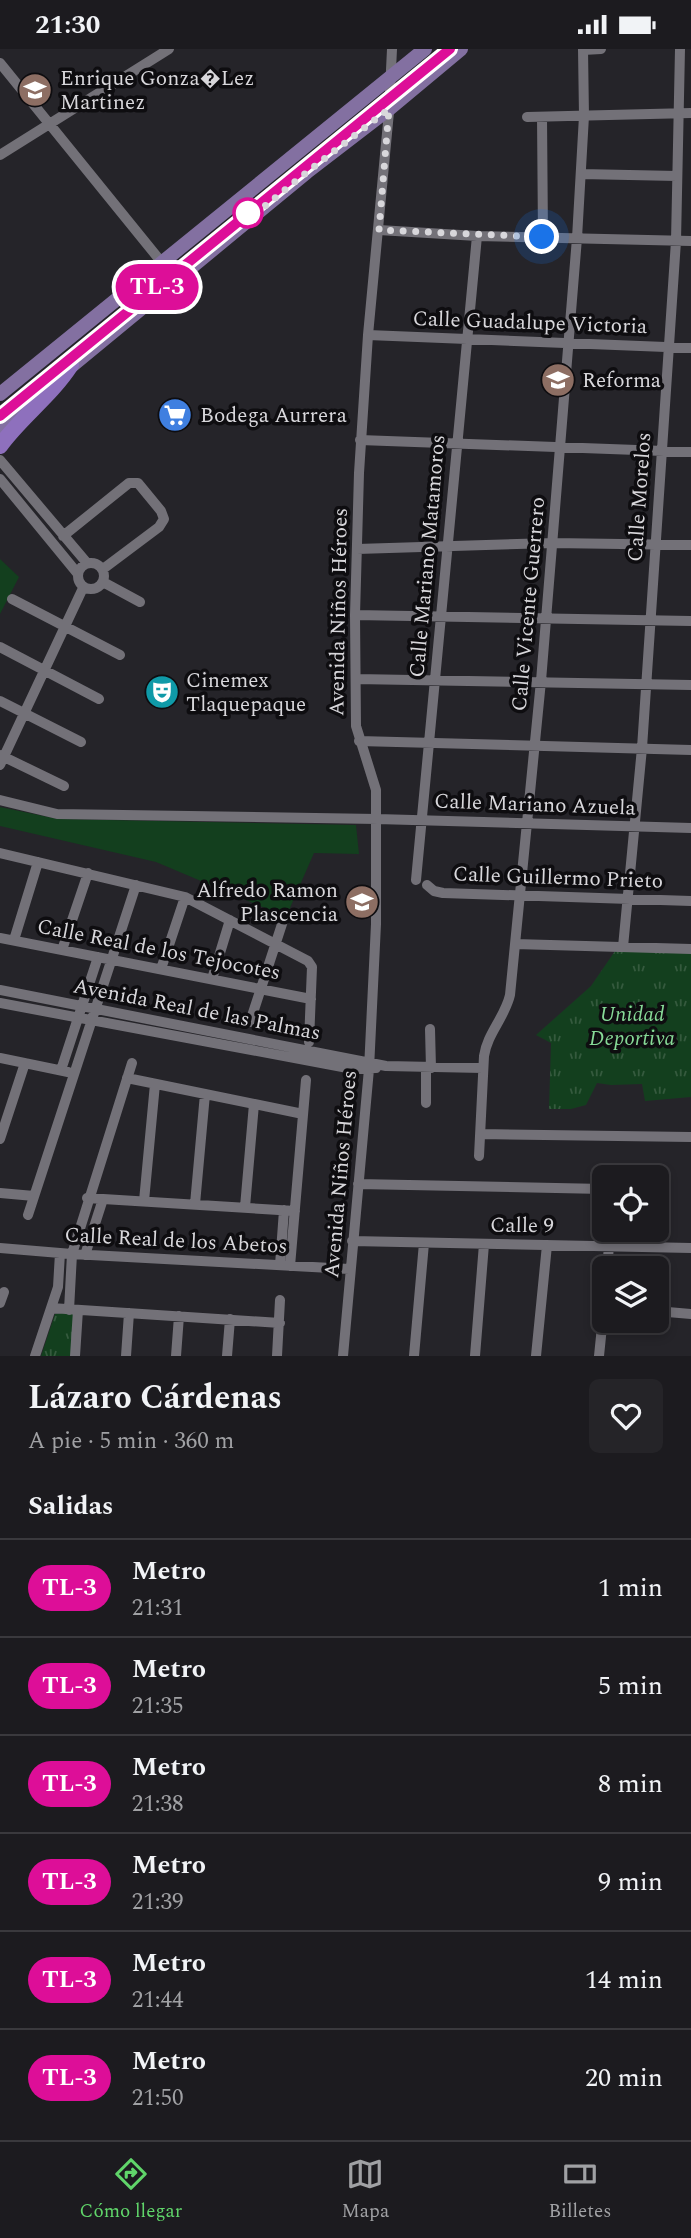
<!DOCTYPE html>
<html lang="es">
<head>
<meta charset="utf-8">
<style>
  :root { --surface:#1c1b1f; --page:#252428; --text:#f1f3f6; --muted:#a0a1a4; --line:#3a393d; --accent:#60d56a }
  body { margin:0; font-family:Spectral,serif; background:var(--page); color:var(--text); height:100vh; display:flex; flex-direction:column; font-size:26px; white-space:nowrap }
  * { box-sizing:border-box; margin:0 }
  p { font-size:23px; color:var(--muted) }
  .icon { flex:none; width:38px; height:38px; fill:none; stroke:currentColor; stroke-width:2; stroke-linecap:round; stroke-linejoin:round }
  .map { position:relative; height:1307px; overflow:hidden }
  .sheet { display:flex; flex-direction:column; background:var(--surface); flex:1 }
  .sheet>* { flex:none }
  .badge { padding:0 14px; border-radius:23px; font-size:24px; line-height:46px }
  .controls { position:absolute; left:592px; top:1116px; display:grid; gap:14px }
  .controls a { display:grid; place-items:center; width:77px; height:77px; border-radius:10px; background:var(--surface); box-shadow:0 4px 10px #0003,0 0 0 2px var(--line); font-size:35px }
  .you { position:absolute; width:35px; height:35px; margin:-18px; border:5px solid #fff; border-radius:50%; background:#1a73e8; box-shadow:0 0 0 10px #1a73e833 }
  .map>.badge { position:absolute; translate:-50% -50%; box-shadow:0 0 0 4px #fff }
  h2 { padding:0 28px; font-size:26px; line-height:63px }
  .round { display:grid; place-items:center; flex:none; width:74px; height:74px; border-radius:10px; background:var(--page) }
  .head { display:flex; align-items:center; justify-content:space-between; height:119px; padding:0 28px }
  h1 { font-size:33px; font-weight:700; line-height:52px }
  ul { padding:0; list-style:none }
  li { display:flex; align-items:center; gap:21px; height:98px; padding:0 28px; border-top:2px solid var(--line) }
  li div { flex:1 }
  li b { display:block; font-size:26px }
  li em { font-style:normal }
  li .badge { min-width:77px; font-weight:700; text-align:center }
  .status { display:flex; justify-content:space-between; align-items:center; height:49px; padding:0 35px; background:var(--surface); direction:ltr }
  .status svg { height:19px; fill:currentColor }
  .menu { display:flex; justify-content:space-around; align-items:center; height:98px; border-top:2px solid var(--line); background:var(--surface); font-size:19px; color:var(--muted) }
  .menu a { display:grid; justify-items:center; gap:4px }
  .menu .current { color:var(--accent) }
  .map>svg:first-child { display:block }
  .grass { fill:#133f1e }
  .park { fill:url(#park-tufts) }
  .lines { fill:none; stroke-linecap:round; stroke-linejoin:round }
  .minor { stroke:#737178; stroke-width:10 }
  .major { stroke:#8370a1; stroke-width:14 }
  .highway { stroke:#8e70bd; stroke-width:16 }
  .rail-casing { stroke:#a2a1a5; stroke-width:5 }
  .rail { stroke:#0e0d10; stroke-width:2.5; stroke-dasharray:8; stroke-linecap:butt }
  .line-casing { stroke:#fff; stroke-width:16 }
  .line { stroke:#dd0e98; stroke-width:10 }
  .walk { stroke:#d8d7db; stroke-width:7; stroke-dasharray:0 12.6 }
  .stop-dot { fill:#fff; stroke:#dd0e98; stroke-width:3.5 }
  .labels { text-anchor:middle; stroke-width:7; stroke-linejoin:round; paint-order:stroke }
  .poi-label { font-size:21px; fill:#d8d7db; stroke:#0e0d10; text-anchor:start }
  .street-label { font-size:21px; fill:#d8d7db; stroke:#0e0d10 }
  .park-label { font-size:21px; font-style:italic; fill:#87da97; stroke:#0e0d10 }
</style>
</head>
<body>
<div class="status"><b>21:30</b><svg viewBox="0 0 49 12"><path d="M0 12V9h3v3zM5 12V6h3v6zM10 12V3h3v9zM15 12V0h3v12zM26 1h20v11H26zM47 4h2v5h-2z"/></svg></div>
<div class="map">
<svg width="691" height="1307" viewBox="0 0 691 1307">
  <defs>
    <pattern id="park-tufts" width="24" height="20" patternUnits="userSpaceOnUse" patternTransform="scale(1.75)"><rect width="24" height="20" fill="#133f1e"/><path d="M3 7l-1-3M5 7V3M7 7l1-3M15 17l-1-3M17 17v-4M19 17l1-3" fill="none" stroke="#355a3e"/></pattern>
  </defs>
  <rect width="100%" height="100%" fill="#252429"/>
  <!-- grass -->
  <path class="grass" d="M0,510L19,528L0,565Z
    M0,758L58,770L356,776L359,805L314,804L286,868L156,813L0,777Z"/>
  <!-- park -->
  <path class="park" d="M615,902L691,903V1048L645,1052L642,1035L611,1036L597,1034L586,1056L571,1060H549L551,994L536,986L591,937Z
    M68,1263L76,1265L73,1307H41L55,1265Z"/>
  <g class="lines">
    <!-- minor -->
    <path class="minor" d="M583,1L601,0
      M0,14L163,215
      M527,68L691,64
      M542,68L543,188
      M0,106L169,0
      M581,125L677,127
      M379,181L477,187L691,192
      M368,286L691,299
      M360,391L691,403
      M0,411L87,514
      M0,430L78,525
      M63,487L129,434H138L161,462L164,470L159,478L103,520
      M357,500L552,494L691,496
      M78 527a13 13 0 1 1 26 0a13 13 0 1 1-26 0Z
      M103,533L140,553
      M12,550L120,606
      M355,566L691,572
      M0,598L99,650
      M356,630L691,636
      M0,652L81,693
      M359,692L691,701
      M0,706L64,737
      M0,716L83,539
      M0,751L57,765L377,770L691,779
      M0,804L185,848L308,912L312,918L309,993
      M416,831L477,187
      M427,836L434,842L443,844L691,852
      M0,889L311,950
      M14,891L38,813
      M515,895L691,900
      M623,898L642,699L676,192L680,0
      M62,901L88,824
      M161,920L185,848
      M212,930L230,871
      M0,941L386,1017L483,1019
      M0,954L353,1020L376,1019
      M250,973L283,872
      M430,980L431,1019
      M0,1009L68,1023
      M61,1021L98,908
      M127,1029L303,1065
      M426,1054V1019
      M481,1085L691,1088
      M0,1090L25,1014
      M479,1107L484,1007C487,985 505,968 510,946L541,632L577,189L584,67L583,0
      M358,1135L604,1140
      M0,1144L34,1147
      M87,1149L295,1162
      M144,1152L155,1035
      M195,1155L205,1045
      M245,1158L254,1055
      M28,1166L136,836
      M352,1192L691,1199
      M0,1199L72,1205L349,1220
      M85,1206L103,1150
      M280,1216L284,1161
      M290,1217L306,1031
      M607,1220L609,1197
      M0,1254L4,1243
      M51,1259L280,1274
      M69,1261L72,1205L132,1014
      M656,1262L691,1265
      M35,1307L58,1238L60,1204
      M75,1307L78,1261
      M126,1307L129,1264
      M176,1307L179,1267
      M227,1307L230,1270
      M277,1307L280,1251
      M343,1307L369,1020L376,875V741L356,677L355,566L359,424L368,286L389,63L392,0
      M414,1307L424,1194
      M475,1307L484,1195
      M536,1307L547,1196
      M599,1307L604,1258"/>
    <!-- major -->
    <path class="major" d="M63,324L307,123L389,60L461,0
      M0,345L425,0
      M0,380L35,349"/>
    <!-- highway -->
    <path class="highway" d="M0,397C21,368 51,347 71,316"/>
    <!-- rail casing -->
    <g class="rail-casing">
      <path id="rail" d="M0,367L450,0"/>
    </g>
    <!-- rail -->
    <use href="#rail" class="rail"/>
  </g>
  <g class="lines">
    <!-- line casing -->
    <g class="line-casing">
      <path id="line" d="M0,367L450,0"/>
    </g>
    <!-- line -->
    <use href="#line" class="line"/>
    <!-- walk -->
    <path class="walk" d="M248,164L250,169L307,123L389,60L379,181L542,188"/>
  </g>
  <!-- icons -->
  <defs>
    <g id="school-disc" transform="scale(1.75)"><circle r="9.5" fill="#8d6e63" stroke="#0e0d10"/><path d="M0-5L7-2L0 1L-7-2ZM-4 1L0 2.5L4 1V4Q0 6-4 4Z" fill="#fff"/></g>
    <g id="supermarket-disc" transform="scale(1.75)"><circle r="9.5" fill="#3f7fe0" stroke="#0e0d10"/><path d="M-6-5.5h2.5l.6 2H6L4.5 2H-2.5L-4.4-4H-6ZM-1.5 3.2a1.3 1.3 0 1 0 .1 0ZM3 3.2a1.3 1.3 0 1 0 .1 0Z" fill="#fff"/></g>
    <g id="theatre-disc" transform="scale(1.75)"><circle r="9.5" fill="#0f9aa8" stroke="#0e0d10"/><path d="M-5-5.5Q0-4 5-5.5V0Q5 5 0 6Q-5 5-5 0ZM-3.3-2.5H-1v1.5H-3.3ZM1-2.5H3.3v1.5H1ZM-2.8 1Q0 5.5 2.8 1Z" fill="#fff"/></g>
  </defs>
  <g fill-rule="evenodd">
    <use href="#school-disc" x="35" y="41"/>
    <use href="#school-disc" x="558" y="331"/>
    <use href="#supermarket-disc" x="175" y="366"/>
    <use href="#theatre-disc" x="162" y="643"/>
    <use href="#school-disc" x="362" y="853"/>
  </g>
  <!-- markers -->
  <circle class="stop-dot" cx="248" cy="164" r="14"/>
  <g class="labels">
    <!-- poi labels -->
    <g class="poi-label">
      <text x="60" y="36">Enrique Gonza�Lez<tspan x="60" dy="24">Martinez</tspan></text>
      <text x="582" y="338">Reforma</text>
      <text x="200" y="373">Bodega Aurrera</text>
      <text x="186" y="638">Cinemex<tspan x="186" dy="24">Tlaquepaque</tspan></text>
      <text x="338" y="848" text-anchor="end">Alfredo Ramon<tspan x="338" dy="24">Plascencia</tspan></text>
    </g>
    <!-- street labels -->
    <g class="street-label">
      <text transform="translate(530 273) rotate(2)" y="7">Calle Guadalupe Victoria</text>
      <text transform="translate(639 448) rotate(-86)" y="7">Calle Morelos</text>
      <text transform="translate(427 507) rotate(-85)" y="7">Calle Mariano Matamoros</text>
      <text transform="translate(528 555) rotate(-85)" y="7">Calle Vicente Guerrero</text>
      <text transform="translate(338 563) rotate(-89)" y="7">Avenida Niños Héroes</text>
      <text transform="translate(535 755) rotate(2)" y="7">Calle Mariano Azuela</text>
      <text transform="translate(558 828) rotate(2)" y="7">Calle Guillermo Prieto</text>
      <text transform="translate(159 900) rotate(11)" y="7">Calle Real de los Tejocotes</text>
      <text transform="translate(197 960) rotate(11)" y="7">Avenida Real de las Palmas</text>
      <text transform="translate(340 1125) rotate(-85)" y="7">Avenida Niños Héroes</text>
      <text transform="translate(522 1176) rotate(1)" y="7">Calle 9</text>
      <text transform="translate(176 1191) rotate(3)" y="7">Calle Real de los Abetos</text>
    </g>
    <!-- park labels -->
    <g class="park-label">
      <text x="632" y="972">Unidad<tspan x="632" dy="24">Deportiva</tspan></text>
    </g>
  </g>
</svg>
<div class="controls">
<a><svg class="icon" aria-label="locate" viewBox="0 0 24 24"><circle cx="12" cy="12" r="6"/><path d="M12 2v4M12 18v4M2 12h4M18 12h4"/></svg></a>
<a><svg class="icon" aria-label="layers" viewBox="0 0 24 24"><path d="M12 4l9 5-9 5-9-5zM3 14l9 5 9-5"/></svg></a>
</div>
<div class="you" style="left:542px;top:188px"></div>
<b class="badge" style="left:157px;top:238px;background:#dd0e98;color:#fff">TL-3</b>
</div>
<section class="sheet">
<div class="head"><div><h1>Lázaro Cárdenas</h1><p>A pie · 5 min · 360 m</p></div><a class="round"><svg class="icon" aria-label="heart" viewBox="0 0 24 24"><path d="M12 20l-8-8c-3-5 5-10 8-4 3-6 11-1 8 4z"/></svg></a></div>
<h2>Salidas</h2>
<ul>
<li><span class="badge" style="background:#dd0e98;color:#fff">TL-3</span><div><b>Metro</b><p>21:31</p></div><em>1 min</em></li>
<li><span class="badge" style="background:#dd0e98;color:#fff">TL-3</span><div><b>Metro</b><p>21:35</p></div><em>5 min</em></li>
<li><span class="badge" style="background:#dd0e98;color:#fff">TL-3</span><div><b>Metro</b><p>21:38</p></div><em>8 min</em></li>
<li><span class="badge" style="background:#dd0e98;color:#fff">TL-3</span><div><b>Metro</b><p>21:39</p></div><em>9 min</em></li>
<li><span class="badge" style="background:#dd0e98;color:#fff">TL-3</span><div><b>Metro</b><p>21:44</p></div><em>14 min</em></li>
<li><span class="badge" style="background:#dd0e98;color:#fff">TL-3</span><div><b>Metro</b><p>21:50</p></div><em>20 min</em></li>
</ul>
</section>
<nav class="menu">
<a class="current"><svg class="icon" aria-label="directions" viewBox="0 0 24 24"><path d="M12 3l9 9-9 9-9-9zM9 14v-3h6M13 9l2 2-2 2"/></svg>Cómo llegar</a>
<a><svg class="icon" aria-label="map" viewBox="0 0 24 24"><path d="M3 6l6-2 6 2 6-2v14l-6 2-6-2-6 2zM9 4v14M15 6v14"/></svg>Mapa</a>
<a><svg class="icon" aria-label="tickets" viewBox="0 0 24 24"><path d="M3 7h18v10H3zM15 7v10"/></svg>Billetes</a>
</nav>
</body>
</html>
